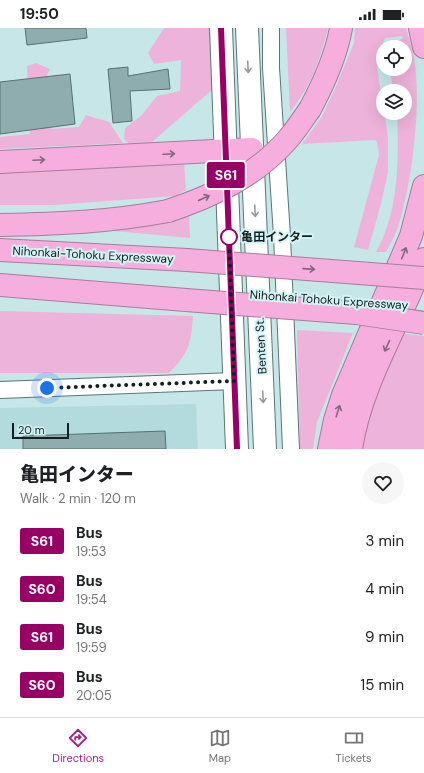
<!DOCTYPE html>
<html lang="en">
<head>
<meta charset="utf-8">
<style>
  :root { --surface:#fff; --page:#f6f6f6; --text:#202124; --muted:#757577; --line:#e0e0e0; --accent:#9c2782 }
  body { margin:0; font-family:"DM Sans","Noto Sans JP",sans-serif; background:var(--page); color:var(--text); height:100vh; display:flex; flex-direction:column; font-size:15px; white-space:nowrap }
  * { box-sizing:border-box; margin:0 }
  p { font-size:13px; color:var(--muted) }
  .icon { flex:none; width:22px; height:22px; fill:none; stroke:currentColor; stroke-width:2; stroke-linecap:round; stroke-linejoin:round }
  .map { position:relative; height:421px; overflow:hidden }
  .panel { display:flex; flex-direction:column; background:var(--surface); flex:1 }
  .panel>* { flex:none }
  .badge { padding:0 8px; border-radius:3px; font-size:14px; line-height:26px }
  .buttons { position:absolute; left:376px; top:12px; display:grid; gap:8px }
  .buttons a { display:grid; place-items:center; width:36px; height:36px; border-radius:50%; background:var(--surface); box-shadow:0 4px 16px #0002; font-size:20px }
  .scale { position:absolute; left:12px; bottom:10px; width:57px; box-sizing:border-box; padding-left:4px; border:2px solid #141f20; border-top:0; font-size:11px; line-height:14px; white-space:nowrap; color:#141f20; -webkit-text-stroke:3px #d4f3f5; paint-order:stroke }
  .you { position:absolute; width:20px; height:20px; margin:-10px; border:3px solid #fff; border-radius:50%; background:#1a73e8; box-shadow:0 0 0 6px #1a73e833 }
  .map>.badge { position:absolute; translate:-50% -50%; box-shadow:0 0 0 2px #fff }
  .round { display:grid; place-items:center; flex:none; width:42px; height:42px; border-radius:21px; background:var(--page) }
  .head { display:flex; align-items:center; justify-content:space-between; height:68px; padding:0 20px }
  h1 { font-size:19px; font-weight:800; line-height:30px }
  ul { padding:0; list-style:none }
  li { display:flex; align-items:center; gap:12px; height:48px; padding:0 20px }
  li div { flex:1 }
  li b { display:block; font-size:15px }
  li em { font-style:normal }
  li .badge { min-width:44px; font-weight:700; text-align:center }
  .status { display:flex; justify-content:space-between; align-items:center; height:28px; padding:0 20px; background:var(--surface); direction:ltr }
  .status svg { height:11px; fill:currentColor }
  .tab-bar { display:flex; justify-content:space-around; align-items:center; height:56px; border-top:1px solid var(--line); background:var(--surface); font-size:11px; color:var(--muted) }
  .tab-bar a { display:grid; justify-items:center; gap:2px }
  .tab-bar .active { color:var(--accent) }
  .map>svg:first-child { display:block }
  .built { fill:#b3dbde }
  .green { fill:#edb3da }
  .building { fill:#8fadae; stroke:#557173 }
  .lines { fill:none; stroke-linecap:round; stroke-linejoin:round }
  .street-casing { stroke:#5a7677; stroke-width:18 }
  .secondary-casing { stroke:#5a7677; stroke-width:24 }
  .highway-casing { stroke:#a77c9c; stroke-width:24 }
  .street { stroke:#fff; stroke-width:16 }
  .secondary { stroke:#fff; stroke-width:22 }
  .highway { stroke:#f6aedf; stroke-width:22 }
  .highway-bridge-casing { stroke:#a77c9c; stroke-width:24; stroke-linecap:butt }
  .highway-bridge { stroke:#f6aedf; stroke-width:22 }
  .oneway { stroke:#959a9b }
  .oneway2 { stroke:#856680 }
  .line-casing { stroke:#fff; stroke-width:9 }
  .line { stroke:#906; stroke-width:6 }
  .walk { stroke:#141f20; stroke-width:4; stroke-dasharray:0 7.2 }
  .stop-dot { fill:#fff; stroke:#906; stroke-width:2 }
  .labels { text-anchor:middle; stroke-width:4; stroke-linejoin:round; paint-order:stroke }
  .stop-label { font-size:12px; font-weight:bold; fill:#141f20; stroke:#d4f3f5; text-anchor:start }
  .street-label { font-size:12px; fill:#141f20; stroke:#d4f3f5 }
</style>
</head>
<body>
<div class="status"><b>19:50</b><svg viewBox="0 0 49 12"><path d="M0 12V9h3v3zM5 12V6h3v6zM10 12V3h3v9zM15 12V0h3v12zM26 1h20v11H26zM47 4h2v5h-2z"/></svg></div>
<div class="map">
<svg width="424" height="421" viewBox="0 0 424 421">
  <rect width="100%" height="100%" fill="#c7e6e8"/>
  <!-- built -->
  <path class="built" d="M196,376L198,421H0V380Z"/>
  <!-- green -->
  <path class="green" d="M164,0H211L214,60L152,114L135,122L124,111L125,100L142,87L157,68L180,63L181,32L154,36L148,25Z
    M286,0H328C320,33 311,58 290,84Z
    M355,0H406C409,10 412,20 414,30C422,74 412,156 398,199C395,208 390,216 386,224H376C399,184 399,130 397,85H405V63H393L390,41H405V19H392L395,15L403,10L402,8L385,10L379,24L377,39L388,109V144L381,176L368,222L354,219L379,127L377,114L375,112L302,116L321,90L334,63L354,15Z
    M36,35L50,41L45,51L51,101L79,99L86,87L109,94L123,115L0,121V109L30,106L27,38Z
    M184,135L186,162L175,168L54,177H0V145Z
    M189,189L190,210L103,202Z
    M0,283L193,288C191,316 189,325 169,345H0Z
    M297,302L353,305L317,394L313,421H300Z
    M406,306L424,308V421H359L394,307Z"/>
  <!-- building -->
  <path class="building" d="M25,0H86L87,10L27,17Z
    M128,39V48L168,41L170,61L130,63L132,93L113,95L108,41Z
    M70,46L75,96L0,106V54Z
    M165,403L166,421H23V408Z"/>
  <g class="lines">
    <!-- street casing -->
    <g class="street-casing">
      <path id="street" d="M271,0V40L282,208L291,421
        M0,362L234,353"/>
    </g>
    <!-- secondary casing -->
    <g class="secondary-casing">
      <path id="secondary" d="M221,0L237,421
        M247,0L265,421"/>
    </g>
    <!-- highway casing -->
    <g class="highway-casing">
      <path id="highway" d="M420,0L424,19
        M310,81C324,55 336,29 341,0
        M0,134L252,121
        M0,197C58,196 110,194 168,183
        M0,222L187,232
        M0,257L186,272
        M329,421L335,392L343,367L411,208L424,158
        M351,421C361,354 401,294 424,231"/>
    </g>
    <!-- street -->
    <use href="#street" class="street"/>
    <!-- secondary -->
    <use href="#secondary" class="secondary"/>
    <!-- highway -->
    <use href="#highway" class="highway"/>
    <!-- highway-bridge casing -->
    <g class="highway-bridge-casing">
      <path id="highway-bridge" d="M168,183C213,168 256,148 288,111C296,102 303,91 310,81
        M187,232L424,250
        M186,272L356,285L424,295"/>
    </g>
    <!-- highway-bridge -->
    <use href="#highway-bridge" class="highway-bridge"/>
  </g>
  <!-- one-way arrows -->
  <defs><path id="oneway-shaft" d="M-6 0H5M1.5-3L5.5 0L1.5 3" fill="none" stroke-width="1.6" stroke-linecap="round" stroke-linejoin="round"/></defs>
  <g class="oneway">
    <use href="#oneway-shaft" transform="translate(248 39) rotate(87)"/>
    <use href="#oneway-shaft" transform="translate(255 183) rotate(87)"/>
    <use href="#oneway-shaft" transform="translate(263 369) rotate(87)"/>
  </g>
  <g class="oneway2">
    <use href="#oneway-shaft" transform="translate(169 126) rotate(-3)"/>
    <use href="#oneway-shaft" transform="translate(39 132) rotate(-3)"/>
    <use href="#oneway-shaft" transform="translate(204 170) rotate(-24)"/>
    <use href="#oneway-shaft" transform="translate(404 225) rotate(-68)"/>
    <use href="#oneway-shaft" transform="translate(309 241) rotate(4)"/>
    <use href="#oneway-shaft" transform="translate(387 318) rotate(115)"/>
    <use href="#oneway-shaft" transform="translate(338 383) rotate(-72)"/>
  </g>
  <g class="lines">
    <!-- line casing -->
    <g class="line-casing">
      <path id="line" d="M221,0L237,421"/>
    </g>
    <!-- line -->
    <use href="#line" class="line"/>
    <!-- walk -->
    <path class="walk" d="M47,360L234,353L229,209"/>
  </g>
  <!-- markers -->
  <circle class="stop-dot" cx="229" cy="209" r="8"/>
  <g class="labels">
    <!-- stop labels -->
    <g class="stop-label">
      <text x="241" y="213">亀田インター</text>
    </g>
    <!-- street labels -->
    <g class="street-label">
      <text transform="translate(93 227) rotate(3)" y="4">Nihonkai-Tohoku Expressway</text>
      <text transform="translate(329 272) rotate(4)" y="4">Nihonkai Tohoku Expressway</text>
      <text transform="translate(261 318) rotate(-93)" y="4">Benten St.</text>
    </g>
  </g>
</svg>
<div class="buttons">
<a><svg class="icon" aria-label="locate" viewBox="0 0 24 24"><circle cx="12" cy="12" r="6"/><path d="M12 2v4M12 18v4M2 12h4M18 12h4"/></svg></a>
<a><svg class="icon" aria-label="layers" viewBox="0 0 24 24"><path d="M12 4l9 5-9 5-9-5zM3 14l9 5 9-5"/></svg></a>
</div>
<div class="scale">20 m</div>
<div class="you" style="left:47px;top:360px"></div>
<b class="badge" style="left:226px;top:147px;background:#906;color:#fff">S61</b>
</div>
<section class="panel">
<div class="head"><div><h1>亀田インター</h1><p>Walk · 2 min · 120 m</p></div><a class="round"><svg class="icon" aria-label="heart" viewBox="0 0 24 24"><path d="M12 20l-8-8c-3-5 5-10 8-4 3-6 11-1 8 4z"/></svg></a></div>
<ul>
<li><span class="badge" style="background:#906;color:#fff">S61</span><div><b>Bus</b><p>19:53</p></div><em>3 min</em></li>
<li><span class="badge" style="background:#906;color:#fff">S60</span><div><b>Bus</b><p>19:54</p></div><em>4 min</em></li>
<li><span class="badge" style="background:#906;color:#fff">S61</span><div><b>Bus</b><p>19:59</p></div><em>9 min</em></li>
<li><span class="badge" style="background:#906;color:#fff">S60</span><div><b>Bus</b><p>20:05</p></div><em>15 min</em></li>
</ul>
</section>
<nav class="tab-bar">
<a class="active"><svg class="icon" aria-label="directions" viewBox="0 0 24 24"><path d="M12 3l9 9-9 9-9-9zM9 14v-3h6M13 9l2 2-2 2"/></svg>Directions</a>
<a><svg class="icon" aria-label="map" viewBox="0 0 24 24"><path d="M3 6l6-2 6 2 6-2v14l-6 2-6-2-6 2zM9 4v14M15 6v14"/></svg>Map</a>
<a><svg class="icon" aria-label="tickets" viewBox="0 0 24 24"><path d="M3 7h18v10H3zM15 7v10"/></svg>Tickets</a>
</nav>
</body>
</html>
